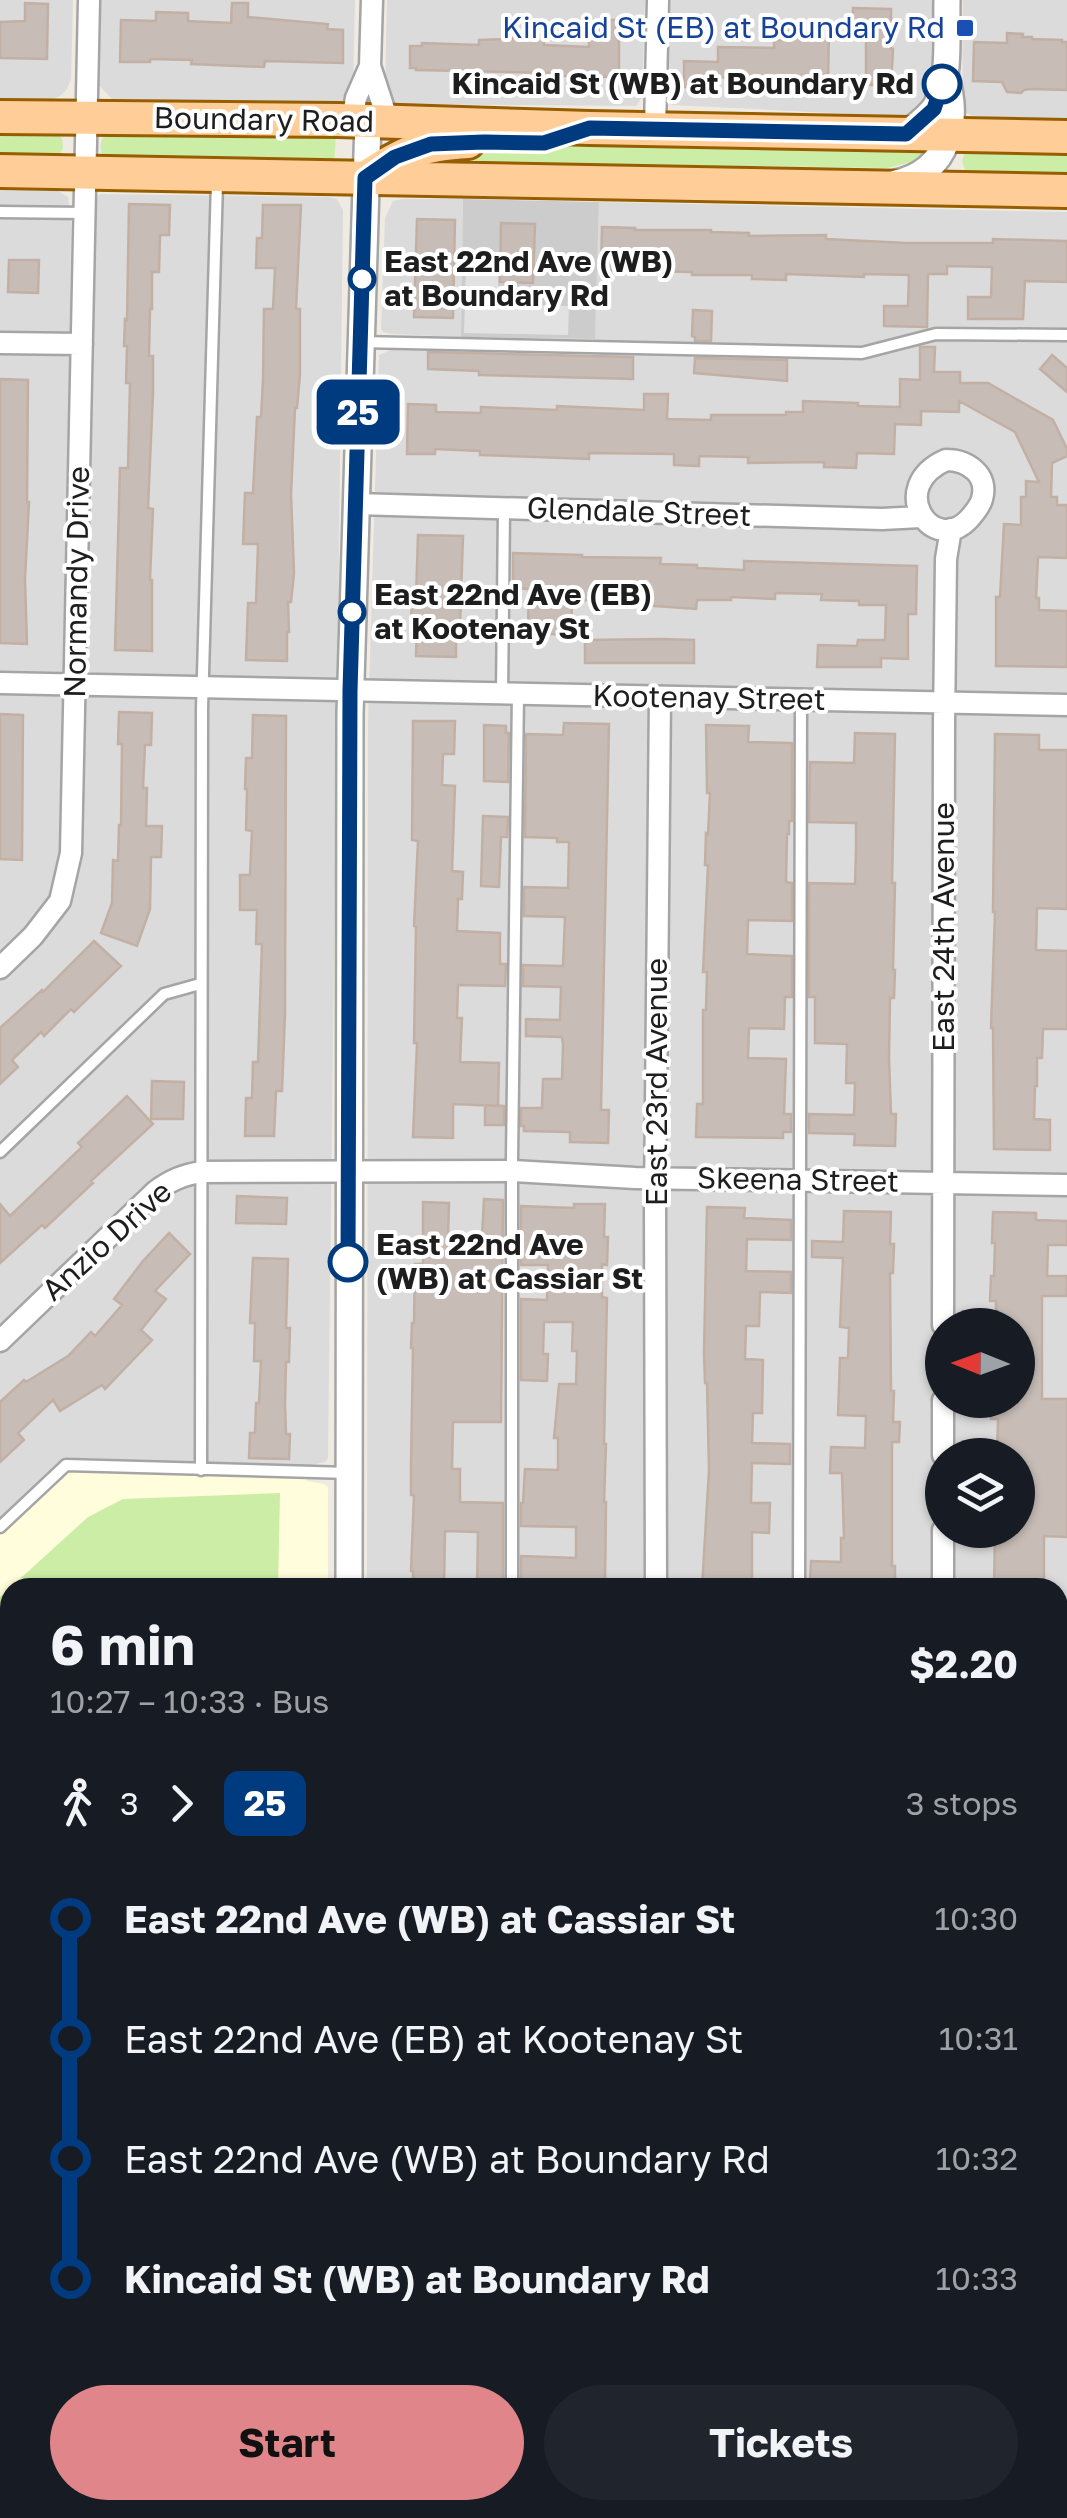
<!DOCTYPE html>
<html lang="en">
<head>
<meta charset="utf-8">
<style>
  :root { --surface:#171b24; --page:#20242c; --text:#f1f3f6; --muted:#9ea1a6; --accent:#e0868b }
  body { margin:0; font-family:"Golos Text",sans-serif; background:var(--page); color:var(--text); height:100vh; display:flex; flex-direction:column; font-size:38px; white-space:nowrap }
  * { box-sizing:border-box; margin:0 }
  p { font-size:32px; color:var(--muted) }
  .icon { flex:none; width:55px; height:55px; fill:none; stroke:currentColor; stroke-width:2; stroke-linecap:round; stroke-linejoin:round }
  .map { position:relative; flex:1; overflow:hidden }
  .details { position:absolute; left:0px; top:1578px; width:1068px; height:942px; display:flex; flex-direction:column; background:var(--surface); border-radius:30px 30px 0 0; box-shadow:0 2px 8px #0004 }
  .details>* { flex:none }
  .badge { padding:0 20px; border-radius:15px; font-size:35px; line-height:65px }
  .needle { width:65px; rotate:271deg }
  .fabs { position:absolute; left:925px; top:1308px; display:grid; gap:20px }
  .fabs a { display:grid; place-items:center; width:110px; height:110px; border-radius:50%; background:var(--surface); box-shadow:0 2px 8px #0004; font-size:50px }
  .map>.badge { position:absolute; translate:-50% -50%; box-shadow:0 0 0 5px #fff }
  .legs { display:flex; align-items:center; gap:15px; height:110px; padding:0 50px; font-size:32px }
  .legs p { margin-inline-start:auto }
  .overview { display:flex; align-items:center; justify-content:space-between; height:170px; padding:0 50px }
  h1 { font-size:55px; font-weight:700; line-height:75px }
  .action { display:flex; gap:20px; margin-top:auto; padding:20px 50px }
  .action a { flex:1; height:115px; border-radius:60px; background:var(--accent); color:#111; font-size:40px; font-weight:700; line-height:115px; text-align:center }
  .action a+a { background:var(--page); color:var(--text) }
  ul { padding:0 50px; list-style:none }
  li { display:flex; align-items:center; gap:35px; height:120px; font-size:38px }
  li i { display:grid; place-items:center; width:15px; height:100%; margin:0 12px; background:currentColor }
  li i::after { content:''; width:25px; height:25px; margin:-12px; border:8px solid; border-radius:50%; background:var(--surface) }
  li p { margin-inline-start:auto }
  li:first-child i { background:linear-gradient(#0000 50%,currentColor 0) }
  li:last-child i { background:linear-gradient(currentColor 50%,#0000 0) }
  .map>svg:first-child { display:block }
  .residential { fill:#dcdbdb; fill-rule:evenodd }
  .education { fill:#fffddc }
  .religious { fill:#ccc }
  .grass { fill:#cceda6 }
  .pitch { fill:#7ce3b7 }
  .parking { fill:#e2e2e2 }
  .building { fill:#c7bdb6; stroke:#c2b0a5; stroke-width:2.5 }
  .lines { fill:none; stroke-linecap:round; stroke-linejoin:round }
  .service-casing { stroke:#a5a5a5; stroke-width:15 }
  .minor-casing { stroke:#a5a5a5; stroke-width:25 }
  .tertiary-casing { stroke:#a5a5a5; stroke-width:30 }
  .primary-casing { stroke:#975e00; stroke-width:38 }
  .service { stroke:#fff; stroke-width:10 }
  .minor { stroke:#fff; stroke-width:20 }
  .tertiary { stroke:#fff; stroke-width:25 }
  .primary { stroke:#ffce98; stroke-width:32 }
  .line-1-casing { stroke:#fff; stroke-width:22 }
  .line-1 { stroke:#003b80; stroke-width:15 }
  .transit-dot { fill:#1a4fb4; stroke:#fff; stroke-width:4 }
  .stop-1-dot { fill:#fff; stroke:#003b80; stroke-width:5 }
  .labels { text-anchor:middle; stroke-width:8; stroke-linejoin:round; paint-order:stroke }
  .transit-label { font-size:30px; fill:#164399; stroke:#fff; text-anchor:end }
  .stop-label { font-size:30px; font-weight:bold; fill:#1e1e1e; stroke:#fff; text-anchor:start }
  .street-label { font-size:30px; fill:#1e1e1e; stroke:#fff }
</style>
</head>
<body>
<div class="map">
<svg width="1067" height="2518" viewBox="0 0 1067 2518">
  <rect width="100%" height="100%" fill="#efebe3"/>
  <!-- residential -->
  <path class="residential" d="M0,0H73L71,79L67,89L60,96L48,101L0,99Z
    M96,0H355L353,90L347,101L342,104L112,99L94,80Z
    M387,0H645L642,97L636,106L395,104L391,102L385,88Z
    M669,0H933L931,95L913,117L672,105L667,92Z
    M963,0H1067V125L1015,124L1002,118L970,115L962,109Z
    M0,190L58,191L68,197L71,225L70,309H89L94,198L101,194L328,197L337,199L343,210L328,1458L325,1462L307,1466V1473L0,1527Z
    M402,199H463L461,337L392,334L383,332L381,329L385,218L393,201Z
    M599,202L1067,212V2269L1058,2268V1588H367L368,722L379,355L391,350L594,357ZM942,1325H1018V1400H942ZM942,1455H1018V1530H942Z
    M0,2301H10V2510H315V2518H0Z
    M1058,2323H1067V2518H357V2510H1058Z"/>
  <!-- education -->
  <path class="education" d="M66,1465L307,1473V1481L324,1484L328,1487V1587L10,1588V2247H0V1527Z"/>
  <!-- religious -->
  <path class="religious" d="M463,199L599,202L595,339L461,337Z"/>
  <!-- grass -->
  <path class="grass" d="M0,131L55,133L62,138L63,148L58,157L0,160Z
    M106,134L336,135L334,164L105,159C99,150 99,141 106,134Z
    M608,143L924,150L926,151L912,162L887,168L758,166L702,172L424,168L404,161L471,147L531,149Z
    M1067,148V180L967,176L962,161L965,151Z
    M280,1493L278,1587L10,1588V1759L0,1749V1597L88,1517L123,1499Z"/>
  <!-- pitch -->
  <path class="pitch" d="M0,1786H10V1928H0Z"/>
  <!-- parking -->
  <path class="parking" d="M466,269L498,270V286L519,287V305L569,306L568,335L464,333Z"/>
  <!-- building -->
  <path class="building" d="M25,3L48,4L47,59L0,58V22L25,21Z
    M232,3H248V17L328,24L327,29L343,30V63L265,61L264,67L191,64L192,60L150,59V62H120L121,20L156,21V12L188,13V21L231,23Z
    M853,8L891,9V49H893L891,85H866V39L852,38Z
    M594,20H616V34H619V77L563,76L553,75V73L416,70V68H410V46H422V43L479,45V40L512,39V35H544V45L589,47V24H594Z
    M780,26L829,28L828,84L713,77L712,88L684,87V61L718,62V47L774,48V40H780Z
    M1007,33L1023,34L1022,37H1032V39L1062,40V42H1067V90L1031,89L1024,90L1021,93L1007,92L1002,82L973,81L974,42L1007,43Z
    M129,204L170,205L169,235H160L159,272H152V309H150L149,356H153V393L148,508L153,509L150,580H152V651L115,650L120,468H128L130,383H126L127,346H124L125,319L127,320Z
    M263,205H301L296,309H300V374L297,408H295L291,494L294,573L291,602H288L289,632H287V661L246,660L248,603H256L258,544H243L245,493H253L257,417H261L263,380L264,309H273L275,268H256L257,238H262Z
    M417,219L455,220L453,318L414,317Z
    M501,223L535,224L533,283L500,282Z
    M602,227L635,228V230H711V232L749,233V236L826,235V239L906,243H993V239L1067,241V282L1025,281L1023,319H968V297H991L992,267L947,266V274H928L927,327L884,326V306H908L909,275L864,274V277L786,274V280L752,279V275H692V272L601,270Z
    M9,260H39L38,293L8,292Z
    M693,310L712,311L711,341H695V337L692,336Z
    M920,347H935L934,372H960V383H988L1053,420L1067,449V456L1052,463L1051,497H1057V505H1067V558L1038,557L1036,598H1039V610L1067,611V667L996,666V597H1000L1004,524L1021,525V497H1026V481L1039,482L1015,432L959,401V412L921,411V425L895,424L894,454L857,453L856,468L824,467V462L748,463V457L699,456V466L674,465V454L589,453V459L480,455V451L435,449V454H407L408,404L436,405V412L481,413V407L557,410V406L644,410V394H668L667,419L711,420V415H786V412H803V401L858,403V406L900,407V379L920,380Z
    M428,352L633,357V379L479,375V371L428,369Z
    M1052,355L1067,368V392L1040,369Z
    M695,358L787,360V381L694,373Z
    M0,379L28,380L27,502H29L25,579L27,644L0,643Z
    M418,535L463,536L460,626H456V657L416,656L417,625H411L412,597H416Z
    M513,553L582,555V557L661,558L660,564L697,565V568L744,570V561L917,566L916,614H908V659L881,658V667H817L818,645L857,646L858,640H885L886,605H859V601L821,600L822,594L775,593V599L731,597V600H697L696,609L627,604V601L572,600L571,635L550,634V625H528L529,589L513,588Z
    M662,639L694,640V663H585V640Z
    M119,712L152,713L151,745H145L143,788H147L146,826H162L161,857H151L150,909L137,946L101,933L112,903L113,860L118,861L119,825H121L122,744H118Z
    M0,714L23,715L22,860L0,859Z
    M253,715L286,716L285,1013L282,1091H276L274,1136H245L246,1098H252L253,1062H258L262,944H256L257,910H240V875H250L252,831L246,830L247,789H245L246,758H252Z
    M413,721H455L454,754H443L442,785L455,786L452,871L463,872L462,899H458L457,931L500,933V964H506L505,986L458,985L457,1018H462L460,1062L499,1063L498,1106L453,1104V1138L413,1137L417,1043H414L416,927L414,926L418,841L412,840Z
    M564,723L609,724L601,1110H609L608,1143L570,1142V1132L524,1131V1126H521V1108H542L543,1079H562L563,1045L562,1037L526,1036V1019L560,1020L561,987L523,986V965L563,966L565,917L524,916V887L568,888L569,842H557V838L525,837L526,734L563,735Z
    M484,725L506,726V733H509L508,782L484,781Z
    M706,725L749,726L748,742L792,743V821H789V834H787L786,882L792,883V921L748,920L747,954L792,956V997H785L784,1029L749,1028L748,1058L786,1059L784,1114H791V1132H783V1138L696,1137L697,1104H703V1010H706L707,972H703L708,865H705L706,833L708,834L710,793H707Z
    M855,733L895,734L892,883H895L893,970H895L894,998H890L889,1058L891,1114H896L895,1146L854,1145L855,1134L809,1133V1114L854,1115L855,1083H846L847,1044L815,1043V997H809V883L855,884L856,850V823L809,822L810,762L854,763Z
    M995,734L1039,735V750H1067V909L1037,908L1036,950L1067,951V1029H1043L1042,1058H1037V1086H1035L1034,1119L1050,1120V1150L994,1149L993,1028H991L995,912H993Z
    M483,816L508,817L507,837H501L499,887L481,886Z
    M94,941L121,966L74,1012L71,1009L44,1036L41,1032L12,1060L18,1067L0,1084V1028L42,990L43,992Z
    M152,1081L184,1082L183,1119H151Z
    M127,1096L153,1124L91,1181L93,1183L45,1228L42,1225L0,1263V1204L10,1216L82,1147L78,1143Z
    M485,1105L504,1106V1125H485Z
    M237,1196L287,1198L286,1224L236,1223Z
    M484,1199L503,1200L501,1422H453L452,1469H460V1502L503,1503V1588H477L478,1532L445,1531L444,1588H413V1571H411L414,1495H411V1464L413,1348H411L412,1323H414L415,1264H423V1202L449,1203L448,1235L482,1236Z
    M574,1204H605L604,1237H608L607,1265L602,1264V1297L607,1298L604,1444H606L604,1502H606L605,1585L547,1583V1588H521V1556L576,1558V1527L521,1526V1503H523L525,1469L558,1470V1438H554L559,1384H576L577,1351H572L573,1322H544L543,1354H548L547,1381L521,1380V1299L547,1300L548,1265H521V1206L574,1208Z
    M707,1207L745,1208L744,1218L791,1220V1240L747,1239L746,1271L791,1272V1293L760,1292L759,1326H746L745,1359L763,1360L762,1413H753L752,1443L790,1444V1464L752,1463L751,1503H770L769,1533L752,1532V1588H702L709,1470L707,1383H705L704,1353Z
    M844,1211L891,1212L890,1244H894L893,1273H890L891,1391H894L893,1422H900L899,1442H892V1566H895V1588H859V1584L810,1583L811,1561L841,1562V1538H844L842,1473H830L831,1447L865,1448L866,1416L838,1415L840,1358H848L849,1328L840,1327L843,1258L812,1257V1241L843,1242Z
    M993,1212L1036,1213V1220L1067,1221V1245H1048L1047,1276H1067V1296H1042V1399H1067V1537L1044,1536V1588H994L995,1530H1018V1455H997L998,1419H991V1400H1018V1325H996V1301H990L991,1276H994L995,1243H992Z
    M169,1233L190,1254L155,1291L166,1299L141,1330L152,1340L105,1389L102,1385L60,1411L53,1400L18,1433L24,1440L0,1462V1402L24,1380L26,1382L68,1356L91,1332L95,1336L122,1305L114,1299L143,1261Z
    M253,1258L288,1259L286,1328H290L289,1362H286L285,1404L286,1434H290L289,1459L249,1458L250,1433H255L256,1403H259L261,1361H254L255,1323H250Z"/>
  <g class="lines">
    <!-- service casing -->
    <g class="service-casing">
      <path id="service" d="M0,212L84,213
        M360,342L862,353L936,334L1067,335
        M502,694L504,509
        M0,1152L164,994L200,984
        M201,1470L202,709L217,182
        M0,1527L66,1465L349,1473
        M512,1588V1158L518,694
        M799,1588L801,700
        M1058,2142L1067,2141
        M0,2435H10
        M1058,2452H1067
        M187,2518V2510
        M495,2518V2510
        M781,2518V2510"/>
    </g>
    <!-- minor casing -->
    <g class="minor-casing">
      <path id="minor" d="M372,0L370,66L388,121
        M352,120L356,98L370,66
        M655,129L658,0
        M0,343L82,344
        M946,460C968,460 989,475 982,499C980,507 974,513 969,519C933,557 885,487 946,460Z
        M356,504L882,519L921,517
        M0,683L1067,705
        M0,968L33,936L60,901L71,853L89,0
        M943,1325L944,725L946,559L951,529
        M0,1341L156,1191C171,1180 183,1175 201,1172L513,1171L635,1178L1067,1185
        M943,1400V1455
        M943,1530V1588
        M656,1588L655,1203L660,697
        M1058,1720L1067,1721
        M53,2518V2510
        M636,2518L637,2510
        M925,2518V2510"/>
    </g>
    <!-- tertiary casing -->
    <g class="tertiary-casing">
      <path id="tertiary" d="M906,134C916,126 929,117 936,106C951,79 946,30 947,0
        M896,183C949,172 960,121 945,74
        M349,1588L350,714L368,121
        M0,2261H10
        M1058,2275L1067,2276
        M0,2288H10
        M1058,2308L1067,2309
        M335,2518V2510"/>
    </g>
    <!-- primary casing -->
    <g class="primary-casing">
      <path id="primary" d="M0,117L338,120L590,128L1067,137
        M0,171L1067,191
        M365,178C405,151 420,145 468,142"/>
    </g>
    <!-- service -->
    <use href="#service" class="service"/>
    <!-- minor -->
    <use href="#minor" class="minor"/>
    <!-- tertiary -->
    <use href="#tertiary" class="tertiary"/>
    <!-- primary -->
    <use href="#primary" class="primary"/>
  </g>
  <g class="lines">
    <!-- line-1 casing -->
    <g class="line-1-casing">
      <path id="line-1" d="M348,1262L350,691L365,178L395,157L431,144L484,142L544,143L590,128L906,134L934,109L942,84"/>
    </g>
    <!-- line-1 -->
    <use href="#line-1" class="line-1"/>
  </g>
  <!-- markers -->
  <rect class="transit-dot" x="955" y="18" width="20" height="20" rx="5"/>
  <g class="stop-1-dot">
    <circle cx="942" cy="84" r="18"/>
    <circle cx="362" cy="279" r="12"/>
    <circle cx="352" cy="612" r="12"/>
    <circle cx="348" cy="1262" r="18"/>
  </g>
  <g class="labels">
    <!-- transit labels -->
    <g class="transit-label">
      <text x="945" y="38">Kincaid St (EB) at Boundary Rd</text>
    </g>
    <!-- stop labels -->
    <g class="stop-label">
      <text x="914" y="94" text-anchor="end">Kincaid St (WB) at Boundary Rd</text>
      <text x="384" y="272">East 22nd Ave (WB)<tspan x="384" dy="34">at Boundary Rd</tspan></text>
      <text x="374" y="605">East 22nd Ave (EB)<tspan x="374" dy="34">at Kootenay St</tspan></text>
      <text x="376" y="1255">East 22nd Ave<tspan x="376" dy="34">(WB) at Cassiar St</tspan></text>
    </g>
    <!-- street labels -->
    <g class="street-label">
      <text transform="translate(264 120) rotate(1)" y="10">Boundary Road</text>
      <text transform="translate(639 512) rotate(2)" y="10">Glendale Street</text>
      <text transform="translate(77 582) rotate(-89)" y="10">Normandy Drive</text>
      <text transform="translate(709 698) rotate(1)" y="10">Kootenay Street</text>
      <text transform="translate(944 927) rotate(-90)" y="10">East 24th Avenue</text>
      <text transform="translate(657 1082) rotate(-90)" y="10">East 23rd Avenue</text>
      <text transform="translate(798 1180) rotate(1)" y="10">Skeena Street</text>
      <text transform="translate(107 1241) rotate(-42)" y="10">Anzio Drive</text>
    </g>
  </g>
</svg>
<div class="fabs">
<a><svg class="needle" viewBox="-14 -14 28 28"><path d="M0-13l5 13h-10z" fill="#e53935"/><path d="M0 13l5-13h-10z" fill="#9ea1a6"/></svg></a>
<a><svg class="icon" aria-label="layers" viewBox="0 0 24 24"><path d="M12 4l9 5-9 5-9-5zM3 14l9 5 9-5"/></svg></a>
</div>
<b class="badge" style="left:358px;top:412px;background:#003b80;color:#fff">25</b>
<section class="details">
<div class="overview"><div><h1>6 min</h1><p>10:27 – 10:33 · Bus</p></div><b>$2.20</b></div>
<div class="legs"><svg class="icon" aria-label="walk" viewBox="0 0 24 24"><circle cx="13" cy="4" r="2"/><path d="M13 8l-2 6 4 7M11 14l-3 7M7 12l3-4h3l4 4"/></svg>3<svg class="icon" aria-label="forward" viewBox="0 0 24 24"><path d="M9 5l7 7-7 7"/></svg><b class="badge" style="background:#003b80;color:#fff">25</b><p>3 stops</p></div>
<ul>
<li><i style="color:#003b80"></i><b>East 22nd Ave (WB) at Cassiar St</b><p>10:30</p></li>
<li><i style="color:#003b80"></i><span>East 22nd Ave (EB) at Kootenay St</span><p>10:31</p></li>
<li><i style="color:#003b80"></i><span>East 22nd Ave (WB) at Boundary Rd</span><p>10:32</p></li>
<li><i style="color:#003b80"></i><b>Kincaid St (WB) at Boundary Rd</b><p>10:33</p></li>
</ul>
<div class="action"><a>Start</a><a>Tickets</a></div>
</section>
</div>
</body>
</html>
